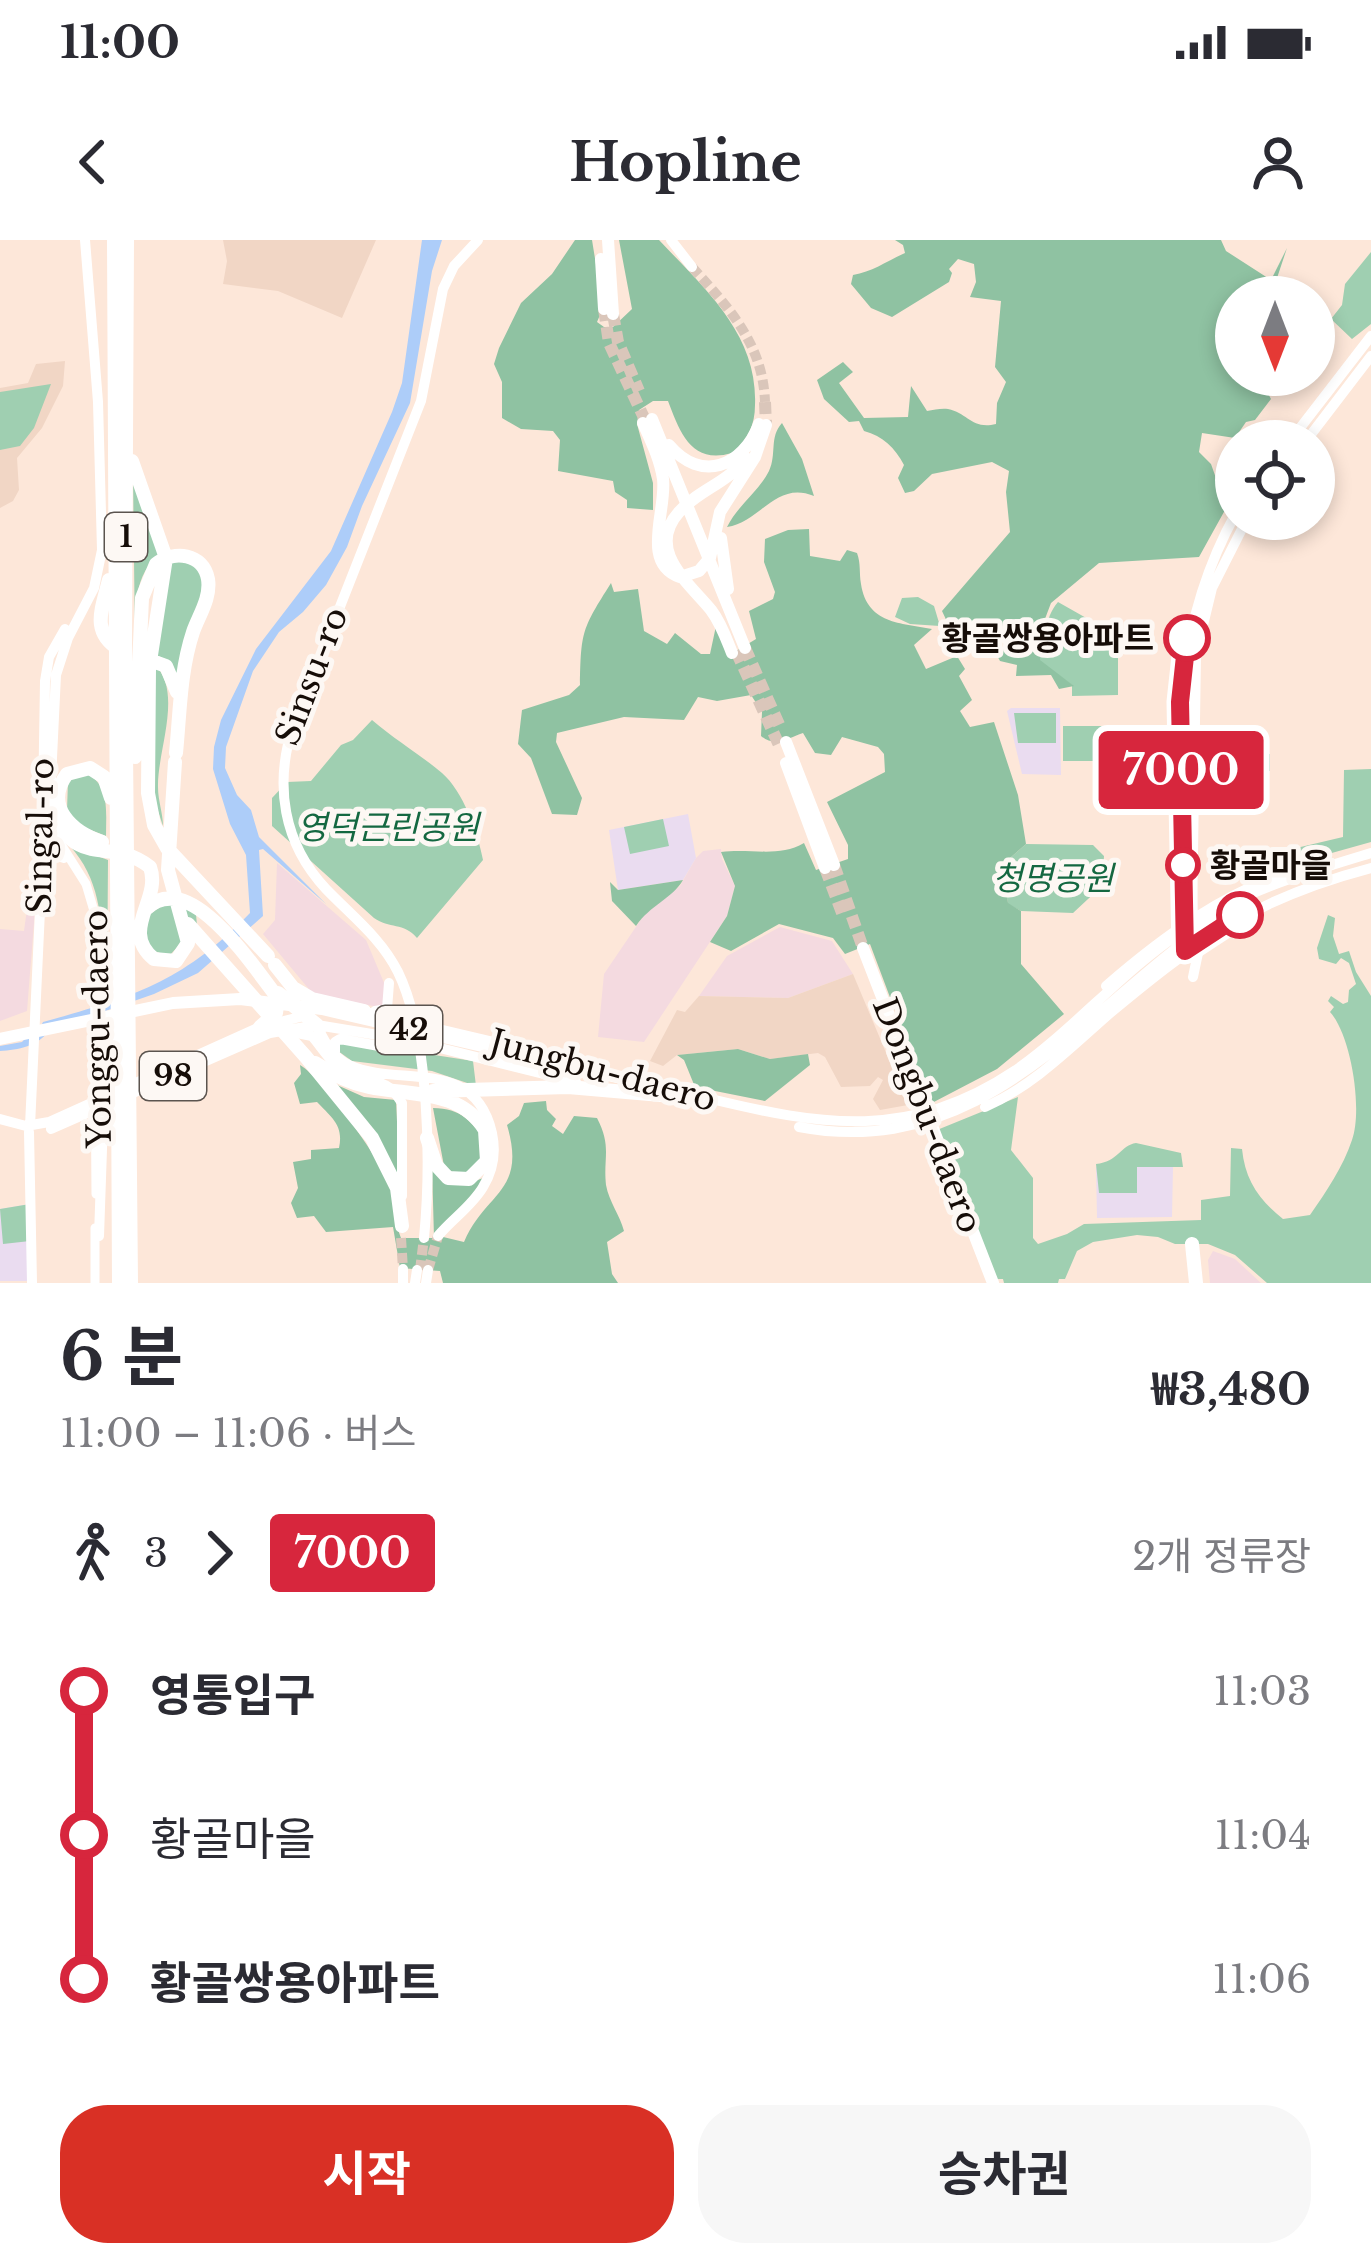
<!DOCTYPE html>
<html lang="ko">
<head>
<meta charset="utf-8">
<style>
  :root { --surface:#fff; --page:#f7f7f7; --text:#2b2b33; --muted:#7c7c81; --accent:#d93025 }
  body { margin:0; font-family:"Libre Baskerville","Noto Sans KR",serif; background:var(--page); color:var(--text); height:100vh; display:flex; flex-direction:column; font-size:45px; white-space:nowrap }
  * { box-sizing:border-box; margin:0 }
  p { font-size:39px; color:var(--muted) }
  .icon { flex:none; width:66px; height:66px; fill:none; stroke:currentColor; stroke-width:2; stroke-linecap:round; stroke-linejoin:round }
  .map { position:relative; height:1043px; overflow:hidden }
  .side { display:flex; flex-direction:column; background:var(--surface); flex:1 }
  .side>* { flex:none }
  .badge { padding:0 24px; border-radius:9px; font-size:42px; line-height:78px }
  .needle { width:78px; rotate:180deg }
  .fabs { position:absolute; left:1215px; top:36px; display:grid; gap:24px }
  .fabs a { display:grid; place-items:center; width:120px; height:120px; border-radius:50%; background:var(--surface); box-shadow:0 6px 18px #0003; font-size:60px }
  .map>.badge { position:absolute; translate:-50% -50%; box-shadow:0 0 0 6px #fff }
  .legs { display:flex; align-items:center; gap:18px; height:132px; padding:0 60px; font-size:39px }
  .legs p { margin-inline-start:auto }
  .overview { display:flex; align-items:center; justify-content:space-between; height:204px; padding:0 60px }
  h1 { font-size:66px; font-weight:700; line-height:90px }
  .button { display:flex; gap:24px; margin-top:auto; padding:24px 60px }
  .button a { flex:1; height:138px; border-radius:48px; background:var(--accent); color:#fff; font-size:48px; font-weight:700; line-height:138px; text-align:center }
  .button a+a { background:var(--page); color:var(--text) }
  ul { padding:0 60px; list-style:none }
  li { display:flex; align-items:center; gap:42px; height:144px; font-size:45px }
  li i { display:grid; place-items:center; width:18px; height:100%; margin:0 15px; background:currentColor }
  li i::after { content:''; width:30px; height:30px; margin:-15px; border:9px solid; border-radius:50%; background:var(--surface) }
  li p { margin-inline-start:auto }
  li:first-child i { background:linear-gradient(#0000 50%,currentColor 0) }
  li:last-child i { background:linear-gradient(currentColor 50%,#0000 0) }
  .status { display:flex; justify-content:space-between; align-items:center; height:84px; padding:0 60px; background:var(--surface); direction:ltr }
  .status svg { height:33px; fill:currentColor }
  header { display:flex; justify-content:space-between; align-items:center; height:156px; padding:0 60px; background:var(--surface); font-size:54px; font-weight:700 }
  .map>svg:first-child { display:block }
  .commercial { fill:#f4dae0 }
  .built { fill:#f1d6c5 }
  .education { fill:#eadcf0 }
  .green { fill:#9fcfb1 }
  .forest { fill:#8fc2a2 }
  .water { fill:#adcdf9 }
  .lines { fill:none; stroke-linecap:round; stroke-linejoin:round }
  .primary-tunnel { stroke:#dac6ba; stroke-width:10; stroke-dasharray:10 5; stroke-linecap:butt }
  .trunk-tunnel { stroke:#dac6ba; stroke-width:12; stroke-dasharray:12 6; stroke-linecap:butt }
  .secondary { stroke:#fff; stroke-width:9 }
  .primary { stroke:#fff; stroke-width:10 }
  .trunk { stroke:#fff; stroke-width:12 }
  .motorway { stroke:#fff; stroke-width:14 }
  .line-1-casing { stroke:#fff; stroke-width:27 }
  .line-1 { stroke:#d7263d; stroke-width:18 }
  .stop-1-dot { fill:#fff; stroke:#d7263d; stroke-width:6 }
  .labels { text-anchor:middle; stroke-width:10; stroke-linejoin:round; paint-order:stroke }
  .shield { fill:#fdf8f4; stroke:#5b544f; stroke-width:3 }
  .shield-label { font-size:30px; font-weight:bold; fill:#160d08 }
  .stop-label { font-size:33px; font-weight:bold; fill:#160d08; stroke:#fdf8f4; text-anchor:end }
  .street-label { font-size:33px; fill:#160d08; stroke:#fdf8f4 }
  .park-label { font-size:33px; font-style:italic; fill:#146841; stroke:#fdf8f4 }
</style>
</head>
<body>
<div class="status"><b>11:00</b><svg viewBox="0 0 49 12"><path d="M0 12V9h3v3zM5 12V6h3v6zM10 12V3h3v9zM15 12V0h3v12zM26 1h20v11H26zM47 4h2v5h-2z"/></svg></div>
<header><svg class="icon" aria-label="back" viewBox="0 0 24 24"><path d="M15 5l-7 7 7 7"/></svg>Hopline<svg class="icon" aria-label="person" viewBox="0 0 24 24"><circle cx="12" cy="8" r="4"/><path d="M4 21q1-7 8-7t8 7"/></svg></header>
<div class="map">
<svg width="1371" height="1043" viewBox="0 0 1371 1043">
  <rect width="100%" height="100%" fill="#fde7d9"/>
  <!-- commercial -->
  <path class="commercial" d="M721,609L722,619L735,646L727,676L644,802L598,797L604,734L646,672L680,646L696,618L703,611Z
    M277,623L366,700L390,757L383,768L313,754L263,694L275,680Z
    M27,669L35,670L27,771L0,781V689L24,691Z
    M780,687L832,701L853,734L788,758L699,756L727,716Z
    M1213,1011L1235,1019L1261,1043H1210L1208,1020Z"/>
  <!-- built -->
  <path class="built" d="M223,0H376L342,78L278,51L223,44L227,21Z
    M65,121L63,146L42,188L17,218L19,250L13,261L0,268V148L28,143L36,124Z
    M853,734L908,865L880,870L873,859L883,840L878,837L870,846L841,847L825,817L818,813L770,819L738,809L677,815L663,826L650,821L677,770L685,772L699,756L788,758Z"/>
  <!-- education -->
  <path class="education" d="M1011,468H1060L1061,535L1022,534L1007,471Z
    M688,574L696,618L683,640L618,650L609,590Z
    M1096,927H1173L1172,977L1097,978Z
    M30,964L29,1041H0V969Z"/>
  <!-- green -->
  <path class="green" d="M1371,12V84L1352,99L1331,79L1342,65L1345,44Z
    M51,144L34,188L20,206L0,210V152Z
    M133,234L162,312C132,334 136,370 135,404Z
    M170,318H177L200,329L203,349L178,437L167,420L154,414Z
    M918,357L934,366L940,386L910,384L895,377L902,358Z
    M1058,362L1118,396V455L1072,456V445L1039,421C1046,402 1043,379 1058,362Z
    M154,424C184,451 157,511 158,547C158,561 163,573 163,586L154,559Z
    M1014,473H1056V503H1018Z
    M372,480C395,500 421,515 442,533C463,551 478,593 483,620L417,698C404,682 389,689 374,678L272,586V558L287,542L311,541L341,505L353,500Z
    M1063,486H1102V521H1063Z
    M1205,514H1270V531L1205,530Z
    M1371,529V602L1271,630V614L1343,597L1344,530Z
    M86,533C110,545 106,571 106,596L78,585L67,570L68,541Z
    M663,579L669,606L630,614L624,587Z
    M1026,604L1093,605L1104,616L1102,646L1073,673L1021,671L1008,664L1002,625Z
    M70,606L108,620L107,753L102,752C102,699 107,647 70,606Z
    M172,659L196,674L197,686L169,716L148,709L144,678Z
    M1328,675L1335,678L1333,696L1339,714L1349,711L1356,732L1371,756V1043H1267L1235,1015L1208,1004H1175L1158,997L1137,995L1093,1002L1077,1011L1065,1039H1059L1058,1043H1004L1003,1039H997L937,890L1018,857L1011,910L1033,938V998L1038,1004L1067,994L1084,984L1201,980V960L1230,956L1231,908L1242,909C1245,940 1259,960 1283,979L1310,975C1326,952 1343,927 1352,900C1363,869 1351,795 1330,772L1334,767L1328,761L1331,756L1343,764L1348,762L1349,750L1356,744L1349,723L1341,718L1336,724L1319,719L1317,708Z
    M338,800L473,821L476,846L432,831L352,821L338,811Z
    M1136,903L1181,913L1183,927H1137V953H1099L1096,924C1118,922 1121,905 1136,903Z
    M30,964V1001L3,1004L0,969Z"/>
  <!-- forest -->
  <path class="forest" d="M575,0H592L603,68L597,82L604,87H613L632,69L619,0H659C704,48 758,94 755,165C755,185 748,200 732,213C691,225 680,192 668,161H653L639,170L637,184L653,243V270L627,268V260L615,252L613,241L558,231L560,200L553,191L521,189L502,178V142L494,124L499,108L521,63L552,34Z
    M895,0H1221L1226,11L1271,40L1287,8L1276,41L1275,57H1236V135H1258L1271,159L1255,180L1246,182L1235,198L1202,193L1199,212L1211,224L1217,241L1235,252L1199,317L1099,323L1051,363L1040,392V420L1074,446L1059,449L1051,435L1016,436L1017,425L1000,421L994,410L1009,405L1001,381L975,391L970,384L950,388L942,371L1010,292L1006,252L1009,231L992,222L932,234L914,251L905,253L898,238L904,225C895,208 883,196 864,191L859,181L849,182L824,159L817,140L843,122L853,132L839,143L864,178L908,177L911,146L927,171C934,170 941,168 948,169C968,173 972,190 996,184L997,163L1006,142L995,127L1001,61L970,57L976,42L974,24L958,19L949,29L952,33L949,42L892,77L871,68L851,44L853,35C872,32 887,21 905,13L903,5Z
    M782,183L802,219L814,256C776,240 761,282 727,287C738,265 759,251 769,231C777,214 769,197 782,183Z
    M809,289L810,316L840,321L847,310L857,313C861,324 859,332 861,344C867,384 901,383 932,389L914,405L926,429L957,416L965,429L959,436L972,460L960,471L970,487L994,482L1018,555L1026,604L1002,625L1008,663L1021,671V724L1064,774L997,829L930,864L870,704L845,714L833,698L779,684L731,711L710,702L727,676L735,646L721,612C751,608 778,618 804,603L816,630L848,619V605L827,562L885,532L884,514L878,507L842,497L831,515L815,513L803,493C788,498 775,508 761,496L762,472L751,455L717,461L698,457L684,480L624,477L557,493L556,502L582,558L577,575L552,574L531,518L518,504L522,470L569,455L580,445C581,391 582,389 611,343L614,352L638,349L644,391L667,404L675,393L701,414H710L716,386L728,416L756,399L749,371L773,359L775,352L764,322L765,299L788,290Z
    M683,640C672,659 650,665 636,686L612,661L610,642L618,650Z
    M738,809L770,819L808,814L810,825L765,861L695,847L684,820L677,815Z
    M300,825C323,838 385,926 394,953C398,967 395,985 401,998H434L432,925L472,942L486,937L439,996L464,1002C486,951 527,953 507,885L519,876L524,863L546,861L547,870L556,879L552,886L563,894L574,876L597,878C612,907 603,917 606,945C609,962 620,975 624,991L607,1002L612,1034L618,1043H443L440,1031L400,1028L393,987L326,992L314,976L297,978L291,963L298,948L293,922L311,919V910L339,908C344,885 331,877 317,862L300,864L294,843L301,834Z
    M337,845L364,857L396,860L400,947C387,907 364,878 337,845Z
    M433,868C461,868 473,882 487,904L480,930L455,934L444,926Z"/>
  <!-- water -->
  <path class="water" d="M422,0H442L432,31L410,163L362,266L347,307L326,345L303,372L279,392L253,431L226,507L225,528L237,555L251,570L259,597L326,664L263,609L259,610L263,676L198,733L154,754L48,791C39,806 18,810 0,811V806L22,802L29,794L38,792L43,782C133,757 183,742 250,673L246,615L230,584L213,529L214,507L221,480L256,409L331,311L392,172L402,143Z"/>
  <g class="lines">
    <!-- primary-tunnel -->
    <path class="primary-tunnel" d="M692,27C729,68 763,104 765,162
      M401,998L403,1029
      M420,1030L424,998
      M428,1030L438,996"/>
    <!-- trunk-tunnel -->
    <path class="trunk-tunnel" d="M604,69L609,103L646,182
      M613,74L618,102L639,151
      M765,162L766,185
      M745,408L781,489
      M736,411L779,505
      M834,625L863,708
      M825,628L844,678"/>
    <!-- secondary -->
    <path class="secondary" d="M50,587L86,644L94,671L96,954
      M95,1043V988"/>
    <!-- primary -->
    <path class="primary" d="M671,0L692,27
      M1290,201L1371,96
      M1306,201L1371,116
      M47,621L57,616L64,618
      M42,627L47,621L56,435L68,398L94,348L102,310L98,162L85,0
      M1192,679L1196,414L1212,348L1247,279
      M1185,684C1182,534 1160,410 1236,273
      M1193,737L1198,713L1205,702
      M1106,746C1166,694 1222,654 1298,628
      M362,771L548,815
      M375,771L387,769L389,743
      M315,782C323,799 331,816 349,825C398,848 474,815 492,893C496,912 493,931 483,947C472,966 452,979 438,996
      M297,793L312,796C324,810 332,826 350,834C364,840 377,839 390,848
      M335,812V802L340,799L379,806L411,805
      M617,837C646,846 677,851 707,858C822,886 910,901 1016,830C1074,789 1122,732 1181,692C1239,652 1305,633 1371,613
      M395,853L402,863V956
      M985,867C1033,846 1070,808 1109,774C1199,699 1256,658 1371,628
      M0,879L26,886L49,882L260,787L308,775
      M30,886L42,627L45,441L49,417L65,389
      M799,887C984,922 1083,769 1217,678
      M51,889L270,793L317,785L408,800L576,842
      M29,892L32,1043
      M99,996L103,880L108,864
      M424,998C431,926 430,798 398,732C381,698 352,676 326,649C283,603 274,545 293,486L421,161L443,49L454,26L478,0
      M403,1043V1029
      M415,1043L417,1030
      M426,1043L428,1030"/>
    <!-- trunk -->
    <path class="trunk" d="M608,0L613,74
      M601,19L604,69
      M652,179L745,408
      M643,183C651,201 660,219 663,239C667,270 640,323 680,337L699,331L710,318L720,272L755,217L766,185
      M669,205C701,243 743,227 759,184
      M721,298L728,349
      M732,413C726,398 721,383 711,370C689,343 645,310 679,272C698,250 728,243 746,218
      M786,502L834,625
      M786,523L825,628
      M863,708L993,1043
      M0,799L173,763L240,759L322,769L621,838"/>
    <!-- motorway -->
    <path class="motorway" d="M114,0L119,1043
      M127,0L125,402L131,1043
      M132,221L166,318L149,428L148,553L154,585L167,608L268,716
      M109,340C102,369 90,392 120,410
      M141,417L166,426L177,452
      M135,517L142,358L156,324C174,310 203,313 208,339C211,358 199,375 193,392C180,431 180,473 176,513
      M54,575C80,630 111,596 150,627C162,660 119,690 154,719L176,721L188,703L168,630L175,522
      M102,602C72,592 43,566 67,534L90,528L104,537L111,558
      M146,669C190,626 253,727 278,758L276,773L260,787
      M188,684L306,817L372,898L397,948L402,986
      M275,725L298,754
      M295,749L312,759L364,771
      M278,753L317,785
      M315,823C332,834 350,843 369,847C411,856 460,849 485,890L487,921L469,939L448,938L436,925L427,898
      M433,851L568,847L661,855
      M1192,1004L1196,1043"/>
  </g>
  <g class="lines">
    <!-- line-1 casing -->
    <g class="line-1-casing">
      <path id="line-1" d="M1187,398L1180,462L1185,711L1240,675"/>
    </g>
    <!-- line-1 -->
    <use href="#line-1" class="line-1"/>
  </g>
  <!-- markers -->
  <g class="stop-1-dot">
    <circle cx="1187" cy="398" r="21"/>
    <circle cx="1183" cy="625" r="15"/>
    <circle cx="1240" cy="675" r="21"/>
  </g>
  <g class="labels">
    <!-- shield labels -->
    <g class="shield">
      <rect x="105" y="273" width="42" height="48" rx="9"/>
      <rect x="376" y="766" width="66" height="48" rx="9"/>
      <rect x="140" y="812" width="66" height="48" rx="9"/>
    </g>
    <g class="shield-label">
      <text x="126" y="307">1</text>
      <text x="409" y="800">42</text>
      <text x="173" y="846">98</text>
    </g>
    <!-- stop labels -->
    <g class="stop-label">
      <text x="1154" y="410">황골쌍용아파트</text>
      <text x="1210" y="637" text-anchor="start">황골마을</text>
    </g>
    <!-- street labels -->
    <g class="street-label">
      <text transform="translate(311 436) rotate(-69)" y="12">Sinsu-ro</text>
      <text transform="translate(40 596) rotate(-89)" y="12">Singal-ro</text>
      <text transform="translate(97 789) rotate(-91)" y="12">Yonggu-daero</text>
      <text transform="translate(603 830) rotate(15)" y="12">Jungbu-daero</text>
      <text transform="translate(928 875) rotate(69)" y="12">Dongbu-daero</text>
    </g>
    <!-- park labels -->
    <g class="park-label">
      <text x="388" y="599">영덕근린공원</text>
      <text x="1053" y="650">청명공원</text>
    </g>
  </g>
</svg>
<div class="fabs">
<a><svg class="needle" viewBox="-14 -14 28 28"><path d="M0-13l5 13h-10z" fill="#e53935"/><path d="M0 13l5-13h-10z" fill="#7c7c81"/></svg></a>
<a><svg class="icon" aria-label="locate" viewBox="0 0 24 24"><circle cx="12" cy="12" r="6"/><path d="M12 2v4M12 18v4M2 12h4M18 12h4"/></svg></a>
</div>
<b class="badge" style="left:1181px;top:530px;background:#d7263d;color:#fff">7000</b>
</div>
<section class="side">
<div class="overview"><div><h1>6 분</h1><p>11:00 – 11:06 · 버스</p></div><b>₩3,480</b></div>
<div class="legs"><svg class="icon" aria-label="walk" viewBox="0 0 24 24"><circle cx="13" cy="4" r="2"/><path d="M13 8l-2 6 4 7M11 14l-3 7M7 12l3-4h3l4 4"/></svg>3<svg class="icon" aria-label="forward" viewBox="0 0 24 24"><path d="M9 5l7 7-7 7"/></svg><b class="badge" style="background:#d7263d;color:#fff">7000</b><p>2개 정류장</p></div>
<ul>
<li><i style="color:#d7263d"></i><b>영통입구</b><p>11:03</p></li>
<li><i style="color:#d7263d"></i><span>황골마을</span><p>11:04</p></li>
<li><i style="color:#d7263d"></i><b>황골쌍용아파트</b><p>11:06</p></li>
</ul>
<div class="button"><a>시작</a><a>승차권</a></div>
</section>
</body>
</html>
